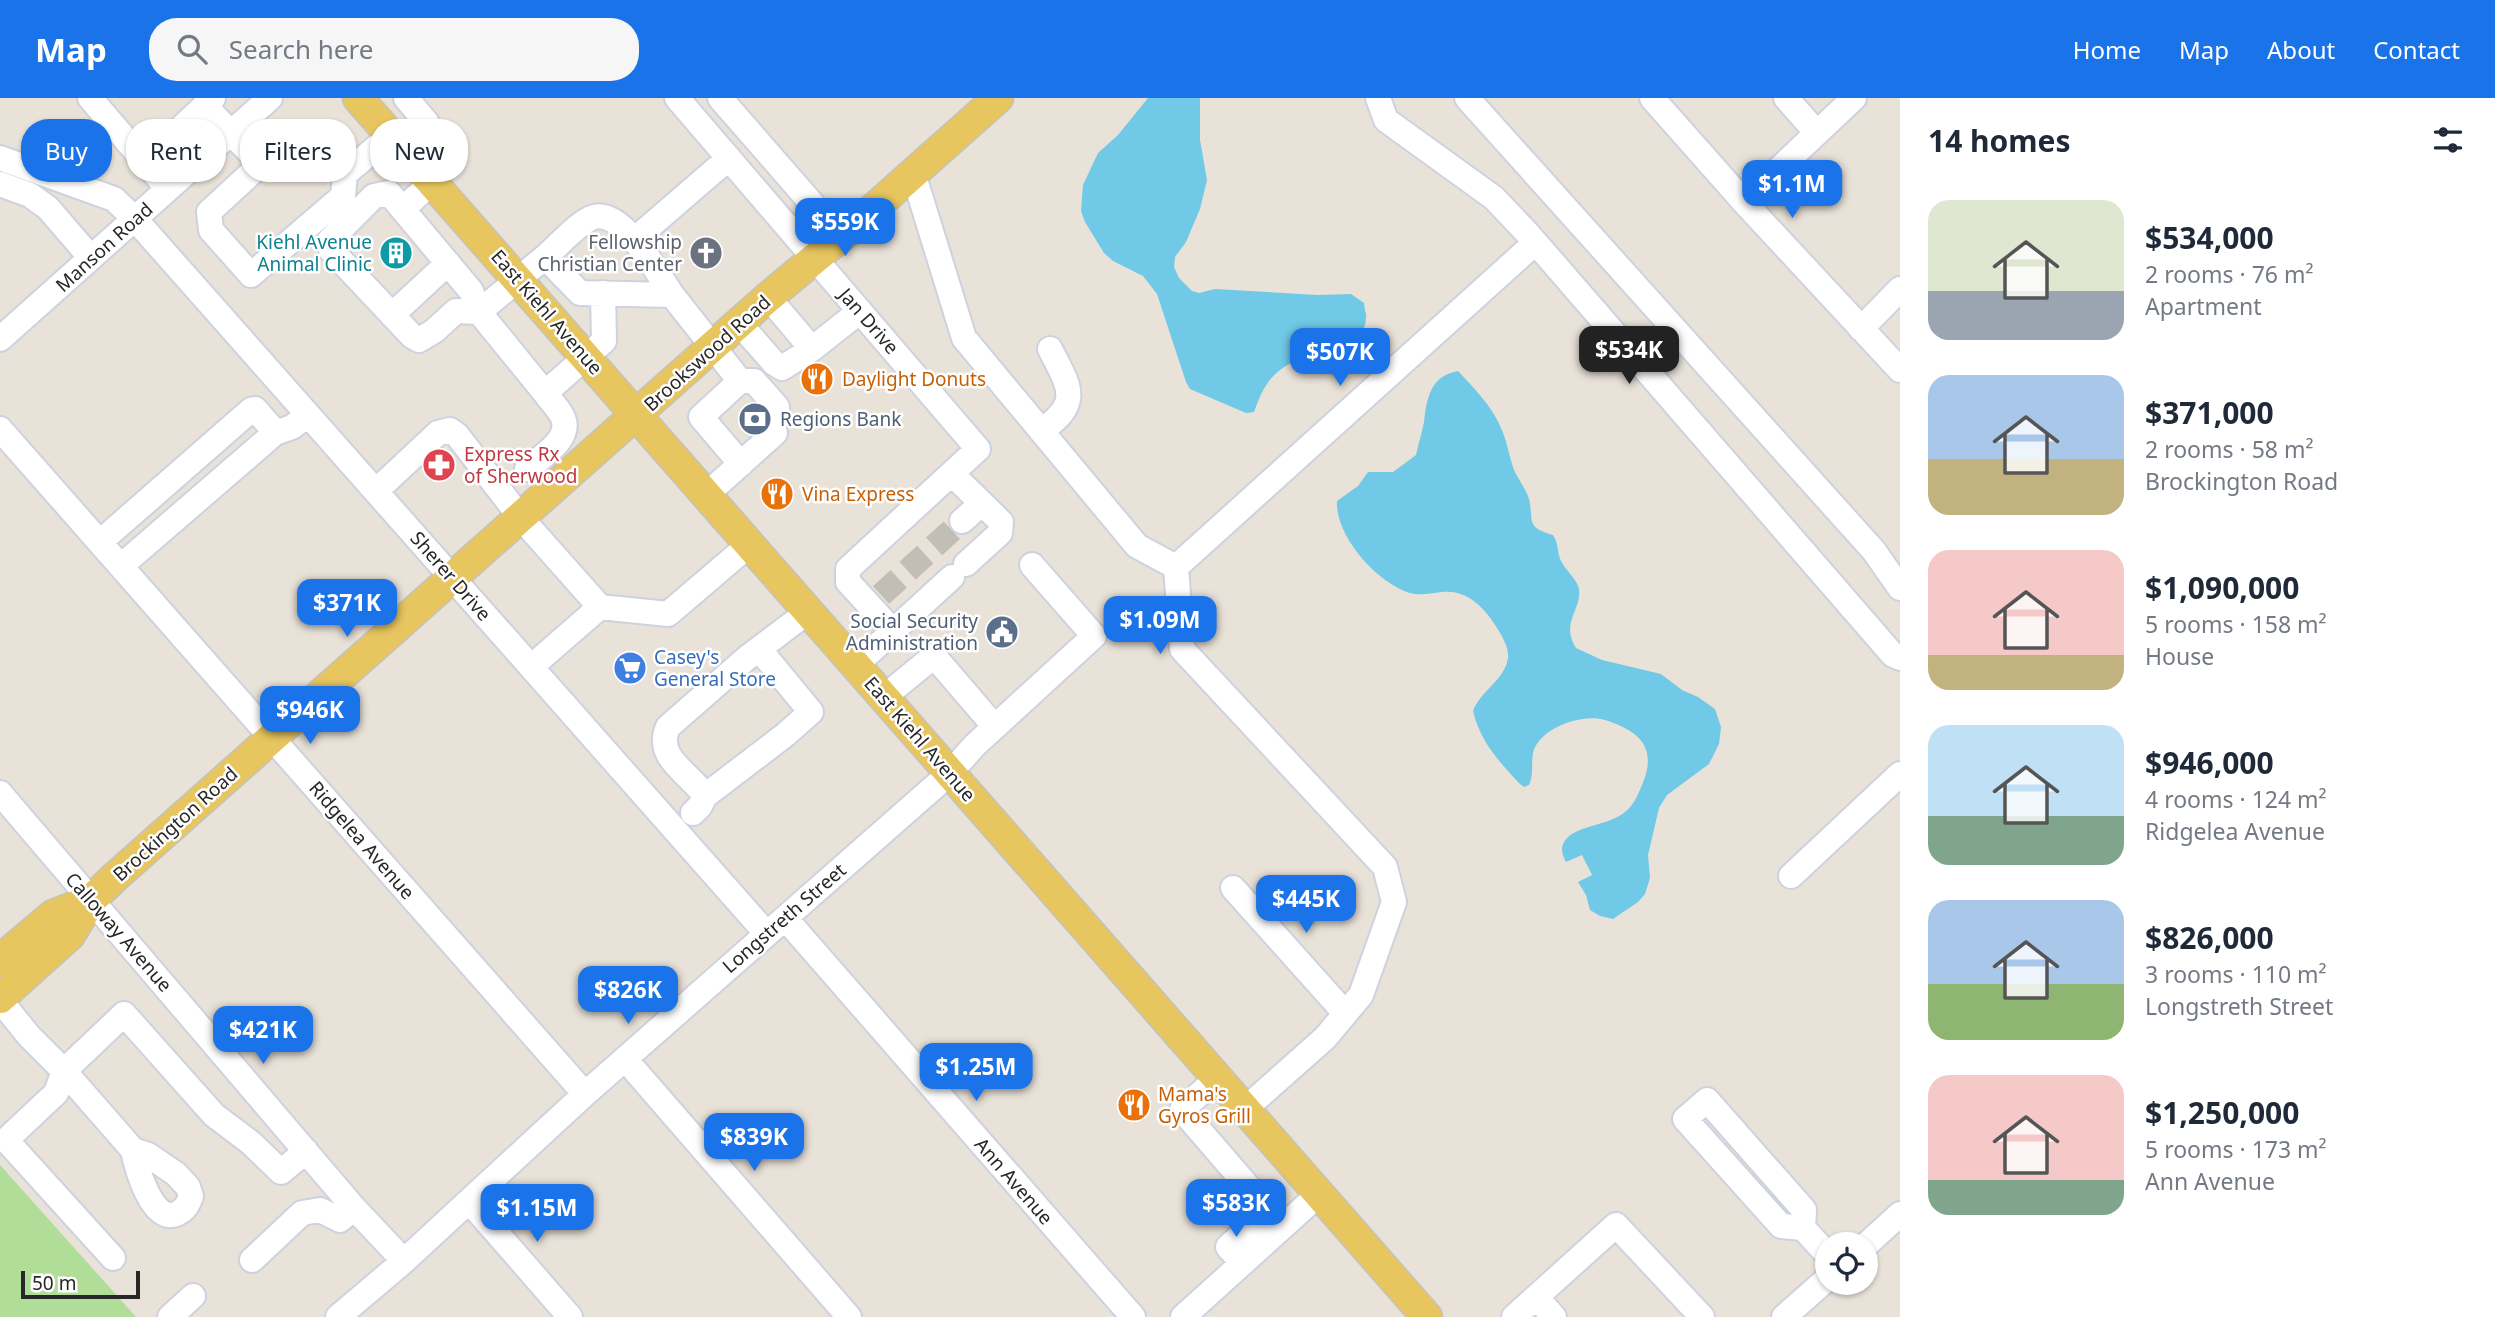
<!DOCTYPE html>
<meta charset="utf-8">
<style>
:root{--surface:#fff;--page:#f6f6f7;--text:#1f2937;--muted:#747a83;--accent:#1a73e8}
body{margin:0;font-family:"Noto Sans",sans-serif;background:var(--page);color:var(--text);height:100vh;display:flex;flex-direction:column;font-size:26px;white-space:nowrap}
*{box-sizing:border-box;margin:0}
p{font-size:23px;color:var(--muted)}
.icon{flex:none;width:38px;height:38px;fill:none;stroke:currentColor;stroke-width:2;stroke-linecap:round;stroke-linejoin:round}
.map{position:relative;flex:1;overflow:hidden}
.panel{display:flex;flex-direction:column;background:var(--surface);width:595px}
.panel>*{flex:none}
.banner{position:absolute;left:21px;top:21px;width:665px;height:63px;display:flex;gap:14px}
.tools{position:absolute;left:1815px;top:1134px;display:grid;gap:14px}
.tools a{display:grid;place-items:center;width:63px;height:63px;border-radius:50%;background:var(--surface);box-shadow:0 2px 5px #0004;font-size:35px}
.scale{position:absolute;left:21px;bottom:18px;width:119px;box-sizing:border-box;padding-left:7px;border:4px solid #272727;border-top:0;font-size:19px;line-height:24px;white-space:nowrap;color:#272727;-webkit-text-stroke:5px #fff;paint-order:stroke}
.price{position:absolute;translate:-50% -60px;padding:0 16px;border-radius:14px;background:var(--accent);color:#fff;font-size:23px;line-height:46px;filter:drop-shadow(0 2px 4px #0008)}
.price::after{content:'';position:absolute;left:50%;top:42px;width:21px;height:16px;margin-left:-10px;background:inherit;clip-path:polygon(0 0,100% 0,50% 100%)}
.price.on{background:#222;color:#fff}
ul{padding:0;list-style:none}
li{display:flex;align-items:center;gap:21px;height:175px;padding:0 28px}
li span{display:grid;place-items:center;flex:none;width:196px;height:140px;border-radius:21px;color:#555}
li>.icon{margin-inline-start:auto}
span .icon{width:84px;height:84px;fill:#fffc;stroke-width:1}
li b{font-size:30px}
h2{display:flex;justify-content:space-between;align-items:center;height:84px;padding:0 28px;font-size:30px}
.pill{padding:0 24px;border-radius:28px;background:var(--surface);box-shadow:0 2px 5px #0004;font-size:24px;line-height:63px}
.pill.on{background:var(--accent);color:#fff}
header{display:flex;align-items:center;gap:42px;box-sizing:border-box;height:98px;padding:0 35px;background:var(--accent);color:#fff}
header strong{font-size:33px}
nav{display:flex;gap:38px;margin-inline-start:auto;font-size:24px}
.search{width:490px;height:63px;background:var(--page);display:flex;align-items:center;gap:18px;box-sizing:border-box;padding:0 24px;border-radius:28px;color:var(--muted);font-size:26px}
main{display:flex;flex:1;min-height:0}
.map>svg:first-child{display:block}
</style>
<header>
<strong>Map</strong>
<div class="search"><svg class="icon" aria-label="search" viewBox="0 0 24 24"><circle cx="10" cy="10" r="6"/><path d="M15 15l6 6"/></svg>Search here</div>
<nav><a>Home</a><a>Map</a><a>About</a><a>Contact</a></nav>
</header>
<main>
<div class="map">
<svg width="1900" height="1219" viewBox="0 0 1900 1219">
<rect width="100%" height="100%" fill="#e9e2d9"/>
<path fill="#b0dd98" d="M0 1067 136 1219H0Z"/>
<path fill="#70c9e6" d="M1148 0H1200V42L1207 82 1200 111 1186 144 1175 159 1174 169 1179 180 1192 193 1199 195 1215 191 1318 197 1351 196 1364 205C1364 210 1367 216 1366 221 1363 252 1325 251 1304 259 1296 262 1286 267 1279 273 1265 284 1260 298 1254 314L1246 315 1190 291 1186 284 1157 196 1143 178 1113 163 1104 155 1085 124 1081 113 1083 87 1098 55 1118 37Z
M1458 273C1474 290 1492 308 1501 330 1507 343 1509 358 1514 372 1518 381 1526 391 1529 401 1534 423 1525 429 1553 437 1559 446 1557 455 1561 463 1566 473 1577 481 1579 491 1582 512 1560 524 1576 550L1602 562 1661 576 1682 592 1698 599 1715 611 1721 629 1719 646 1709 666 1667 697 1659 710 1648 757 1650 780 1645 796 1638 804 1613 821 1600 818 1590 812 1586 797 1578 784 1592 777 1582 757 1566 764C1561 755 1560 747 1567 740 1580 727 1610 727 1625 714 1633 708 1638 697 1642 687 1658 650 1640 633 1605 622 1582 615 1539 630 1533 655 1531 666 1534 676 1529 687L1524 689 1520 686C1499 664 1480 643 1473 613 1480 593 1505 582 1508 560 1509 549 1502 538 1497 530 1485 510 1467 491 1442 494 1430 495 1421 498 1410 495 1377 485 1335 438 1337 403L1358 388 1368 374H1393L1416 357C1418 347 1422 335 1424 324 1427 300 1430 278 1458 273Z"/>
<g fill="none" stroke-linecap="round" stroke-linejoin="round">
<path stroke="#c2bdb5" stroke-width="24" stroke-dasharray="24 12" stroke-linecap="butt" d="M881 497 962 423"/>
<defs>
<path id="minor" d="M90 0 168 91
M677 0 978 351 848 471V484L893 533
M720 0 841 139
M1378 0 1386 22 1494 100 1529 137 1893 557 1900 560
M1467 0 1874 453 1900 490
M1652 0 1744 104 1900 272
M1786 0 1816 34
M205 8 261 66 294 38 305 35 345 76 391 37
M402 50 427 25 406 0
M0 60 114 101 135 121 767 836
M145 64 213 0
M261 66 209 114 211 132 251 177 343 98 345 76
M913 75 964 240 1137 448 1176 469 1182 551 1385 769 1394 804 1361 897 1325 940 1245 1011
M0 86 30 97 48 110 91 160
M1744 104 1854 0
M403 111 432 84
M634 142 729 60
M545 159C559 147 575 128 591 120 621 107 658 176 672 197
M392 217 448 165
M739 225 774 265 782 270 812 251 768 199
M1861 231 1900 191
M0 241 270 0
M812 251 860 213
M545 295 479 214 471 193 389 95 374 98 330 142 331 152 412 238 419 242 434 233 456 213 479 214 545 159 580 195 672 197 740 283
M0 331 585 996
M1041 333C1083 304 1069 289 1050 251
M741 366 701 319 740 283H754L777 309V315
M527 371C541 359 574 340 562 318 558 310 550 302 545 295L604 243 603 195
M952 376 1001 424 1000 435 966 466
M376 393 438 335 450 332 457 337 521 420 600 509
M707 396 775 335
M962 423 981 406
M100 444 251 312 255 311 276 335
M121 468 275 335 292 329 308 317
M1176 469 1535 145
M856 567 952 479
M531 569 600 509 668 516 750 446
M884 599 934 558 995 629
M0 695 354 1110 404 1163
M705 698 785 637 811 614 759 551
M693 715 700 708 705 698C690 675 654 660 668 629L748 559 809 513
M1791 778 1900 676
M1233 790 1345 915
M785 820 1133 1219
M0 902 29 938 64 973 56 995 6 1042 113 1160
M625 961 849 1219
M1217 980 1182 1012 1263 1106 1259 1121
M133 1052C136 1069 153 1129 178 1115 186 1111 188 1106 191 1098L188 1089 176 1076 148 1057 133 1052 64 973 124 916 214 1017 251 1045 281 1074 306 1053
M469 1103 570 1219
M1803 1130 1804 1112 1707 1002 1685 1021 1781 1128 1803 1130 1827 1156
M1866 1147 1900 1116
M252 1162 302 1115 320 1112 340 1122 354 1110
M1243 1165 1228 1149 1259 1121 1270 1134
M1536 1199 1554 1219
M170 1219 193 1198
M338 1219 404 1163 585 996 950 675 975 647 1094 538 1032 467
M1183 1219 1319 1096
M1514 1219 1616 1127 1702 1219
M1784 1219 1827 1181"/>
<path id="major" d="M358 0 1427 1219
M0 862 53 817 91 802
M0 900 70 837 91 802 115 779 766 201 855 127 998 0"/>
</defs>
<use href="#minor" stroke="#ced2df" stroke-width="28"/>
<use href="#major" stroke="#c3c3c3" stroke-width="33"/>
<use href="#minor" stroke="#fff" stroke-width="24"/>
<use href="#major" stroke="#e7c55f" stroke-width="30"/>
</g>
<defs>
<symbol id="building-disc" viewBox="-11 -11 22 22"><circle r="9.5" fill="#0f9aa8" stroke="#fff"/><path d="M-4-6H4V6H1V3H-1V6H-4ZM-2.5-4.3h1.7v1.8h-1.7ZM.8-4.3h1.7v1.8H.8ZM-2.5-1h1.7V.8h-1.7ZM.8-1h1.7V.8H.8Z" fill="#fff"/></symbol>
<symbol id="church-disc" viewBox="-11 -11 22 22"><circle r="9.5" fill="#6b7280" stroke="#fff"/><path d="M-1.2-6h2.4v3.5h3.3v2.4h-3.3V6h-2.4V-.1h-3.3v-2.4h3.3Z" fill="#fff"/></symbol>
<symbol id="restaurant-disc" viewBox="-11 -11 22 22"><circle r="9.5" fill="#e8710a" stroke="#fff"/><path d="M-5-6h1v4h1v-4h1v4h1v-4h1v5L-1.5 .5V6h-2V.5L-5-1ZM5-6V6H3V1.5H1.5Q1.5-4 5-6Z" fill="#fff"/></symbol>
<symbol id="bank-disc" viewBox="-11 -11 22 22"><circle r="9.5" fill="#5c6f8a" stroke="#fff"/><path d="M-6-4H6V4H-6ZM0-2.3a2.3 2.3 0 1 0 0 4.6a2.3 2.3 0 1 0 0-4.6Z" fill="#fff"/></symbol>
<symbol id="pharmacy-disc" viewBox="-11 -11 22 22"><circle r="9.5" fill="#e0444e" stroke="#fff"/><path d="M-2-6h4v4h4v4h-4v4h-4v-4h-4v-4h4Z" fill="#fff"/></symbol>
<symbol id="civic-disc" viewBox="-11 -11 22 22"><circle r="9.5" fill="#5c6f8a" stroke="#fff"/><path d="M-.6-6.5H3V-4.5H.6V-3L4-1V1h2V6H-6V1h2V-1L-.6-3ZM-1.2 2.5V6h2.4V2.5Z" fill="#fff"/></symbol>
<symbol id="supermarket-disc" viewBox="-11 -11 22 22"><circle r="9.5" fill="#3f7fe0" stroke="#fff"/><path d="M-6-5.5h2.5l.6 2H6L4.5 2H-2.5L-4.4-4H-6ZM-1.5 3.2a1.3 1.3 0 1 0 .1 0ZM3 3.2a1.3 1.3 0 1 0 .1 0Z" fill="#fff"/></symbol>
</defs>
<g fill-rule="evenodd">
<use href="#building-disc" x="377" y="136" width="38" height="38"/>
<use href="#church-disc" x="687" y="136" width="38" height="38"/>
<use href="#restaurant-disc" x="798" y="262" width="38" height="38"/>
<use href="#bank-disc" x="736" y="302" width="38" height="38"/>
<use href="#pharmacy-disc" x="420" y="348" width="38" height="38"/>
<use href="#restaurant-disc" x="758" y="377" width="38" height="38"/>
<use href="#civic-disc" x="983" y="515" width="38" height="38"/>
<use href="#supermarket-disc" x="611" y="551" width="38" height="38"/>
<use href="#restaurant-disc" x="1115" y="988" width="38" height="38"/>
</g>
<g text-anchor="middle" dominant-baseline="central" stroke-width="5" stroke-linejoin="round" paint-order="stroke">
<g font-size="19" fill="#0d838f" stroke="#fff" text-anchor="end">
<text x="372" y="144">Kiehl Avenue<tspan x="372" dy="22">Animal Clinic</tspan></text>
</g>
<g font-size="19" fill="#5b616d" stroke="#fff" text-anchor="end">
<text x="682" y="144">Fellowship<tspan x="682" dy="22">Christian Center</tspan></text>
</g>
<g font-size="19" fill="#272727" stroke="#fff">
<text transform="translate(104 149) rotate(-42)">Manson Road</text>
<text transform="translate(547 214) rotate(49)">East Kiehl Avenue</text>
<text transform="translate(869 223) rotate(49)">Jan Drive</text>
<text transform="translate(707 255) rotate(-42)">Brookswood Road</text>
<text transform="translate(451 478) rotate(49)">Sherer Drive</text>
<text transform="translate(920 641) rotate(49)">East Kiehl Avenue</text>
<text transform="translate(175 726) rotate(-42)">Brockington Road</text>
<text transform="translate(362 742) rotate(49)">Ridgelea Avenue</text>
<text transform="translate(784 820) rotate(-41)">Longstreth Street</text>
<text transform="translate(119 834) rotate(49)">Calloway Avenue</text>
<text transform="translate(1014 1083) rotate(49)">Ann Avenue</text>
</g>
<g font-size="19" fill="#c56008" stroke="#fff" text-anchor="start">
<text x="842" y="281">Daylight Donuts</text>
<text x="802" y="396">Vina Express</text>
<text x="1158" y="996">Mama's<tspan x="1158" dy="22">Gyros Grill</tspan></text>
</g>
<g font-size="19" fill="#4e5e75" stroke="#fff" text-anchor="start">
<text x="780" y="321">Regions Bank</text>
<text x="978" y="523" text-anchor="end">Social Security<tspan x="978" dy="22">Administration</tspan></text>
</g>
<g font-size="19" fill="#be3a42" stroke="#fff" text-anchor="start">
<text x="464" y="356">Express Rx<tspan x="464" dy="22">of Sherwood</tspan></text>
</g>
<g font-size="19" fill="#366cbe" stroke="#fff" text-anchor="start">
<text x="654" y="559">Casey's<tspan x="654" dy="22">General Store</tspan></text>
</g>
</g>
</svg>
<div class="tools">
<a><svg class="icon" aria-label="locate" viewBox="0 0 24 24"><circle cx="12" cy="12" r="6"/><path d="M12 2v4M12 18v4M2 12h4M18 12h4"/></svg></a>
</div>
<div class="scale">50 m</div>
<b class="price" style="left:1792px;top:122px">$1.1M</b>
<b class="price" style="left:845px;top:160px">$559K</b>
<b class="price on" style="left:1629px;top:288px">$534K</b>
<b class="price" style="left:1340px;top:290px">$507K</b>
<b class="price" style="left:347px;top:541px">$371K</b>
<b class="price" style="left:1160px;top:558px">$1.09M</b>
<b class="price" style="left:310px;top:648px">$946K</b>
<b class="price" style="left:1306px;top:837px">$445K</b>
<b class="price" style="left:628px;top:928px">$826K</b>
<b class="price" style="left:263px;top:968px">$421K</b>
<b class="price" style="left:976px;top:1005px">$1.25M</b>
<b class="price" style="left:754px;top:1075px">$839K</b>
<b class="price" style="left:1236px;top:1141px">$583K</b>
<b class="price" style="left:537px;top:1146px">$1.15M</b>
<div class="banner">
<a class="pill on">Buy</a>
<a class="pill">Rent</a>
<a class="pill">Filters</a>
<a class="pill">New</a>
</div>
</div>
<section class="panel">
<h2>14 homes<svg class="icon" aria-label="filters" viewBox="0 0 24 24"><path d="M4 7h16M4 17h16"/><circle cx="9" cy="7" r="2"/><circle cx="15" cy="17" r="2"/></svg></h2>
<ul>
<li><span style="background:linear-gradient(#dfe7d0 65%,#9aa5b1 0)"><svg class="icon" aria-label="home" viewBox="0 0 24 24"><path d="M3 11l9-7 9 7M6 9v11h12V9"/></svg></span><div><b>$534,000</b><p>2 rooms · 76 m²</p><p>Apartment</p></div></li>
<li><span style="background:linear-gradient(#a9c7e8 60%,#c2b280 0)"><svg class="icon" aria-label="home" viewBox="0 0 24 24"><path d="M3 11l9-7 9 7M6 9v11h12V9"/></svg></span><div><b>$371,000</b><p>2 rooms · 58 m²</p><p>Brockington Road</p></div></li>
<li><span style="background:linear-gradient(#f6c9c9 75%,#c2b280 0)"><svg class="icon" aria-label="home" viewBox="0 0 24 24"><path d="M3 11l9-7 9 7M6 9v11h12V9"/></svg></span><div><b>$1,090,000</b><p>5 rooms · 158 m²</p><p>House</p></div></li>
<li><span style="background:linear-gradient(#bfe0f5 65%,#7fa58c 0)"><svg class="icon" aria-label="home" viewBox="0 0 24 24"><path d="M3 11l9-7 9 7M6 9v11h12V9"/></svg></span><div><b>$946,000</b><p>4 rooms · 124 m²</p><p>Ridgelea Avenue</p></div></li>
<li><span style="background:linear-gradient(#a9c7e8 60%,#8fb573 0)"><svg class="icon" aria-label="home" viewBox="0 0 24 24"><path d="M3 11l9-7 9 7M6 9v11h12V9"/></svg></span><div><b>$826,000</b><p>3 rooms · 110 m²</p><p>Longstreth Street</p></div></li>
<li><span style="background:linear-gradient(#f6c9c9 75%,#7fa58c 0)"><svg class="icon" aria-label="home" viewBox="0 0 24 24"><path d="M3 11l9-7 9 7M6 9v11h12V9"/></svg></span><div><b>$1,250,000</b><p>5 rooms · 173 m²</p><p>Ann Avenue</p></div></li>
</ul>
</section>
</main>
